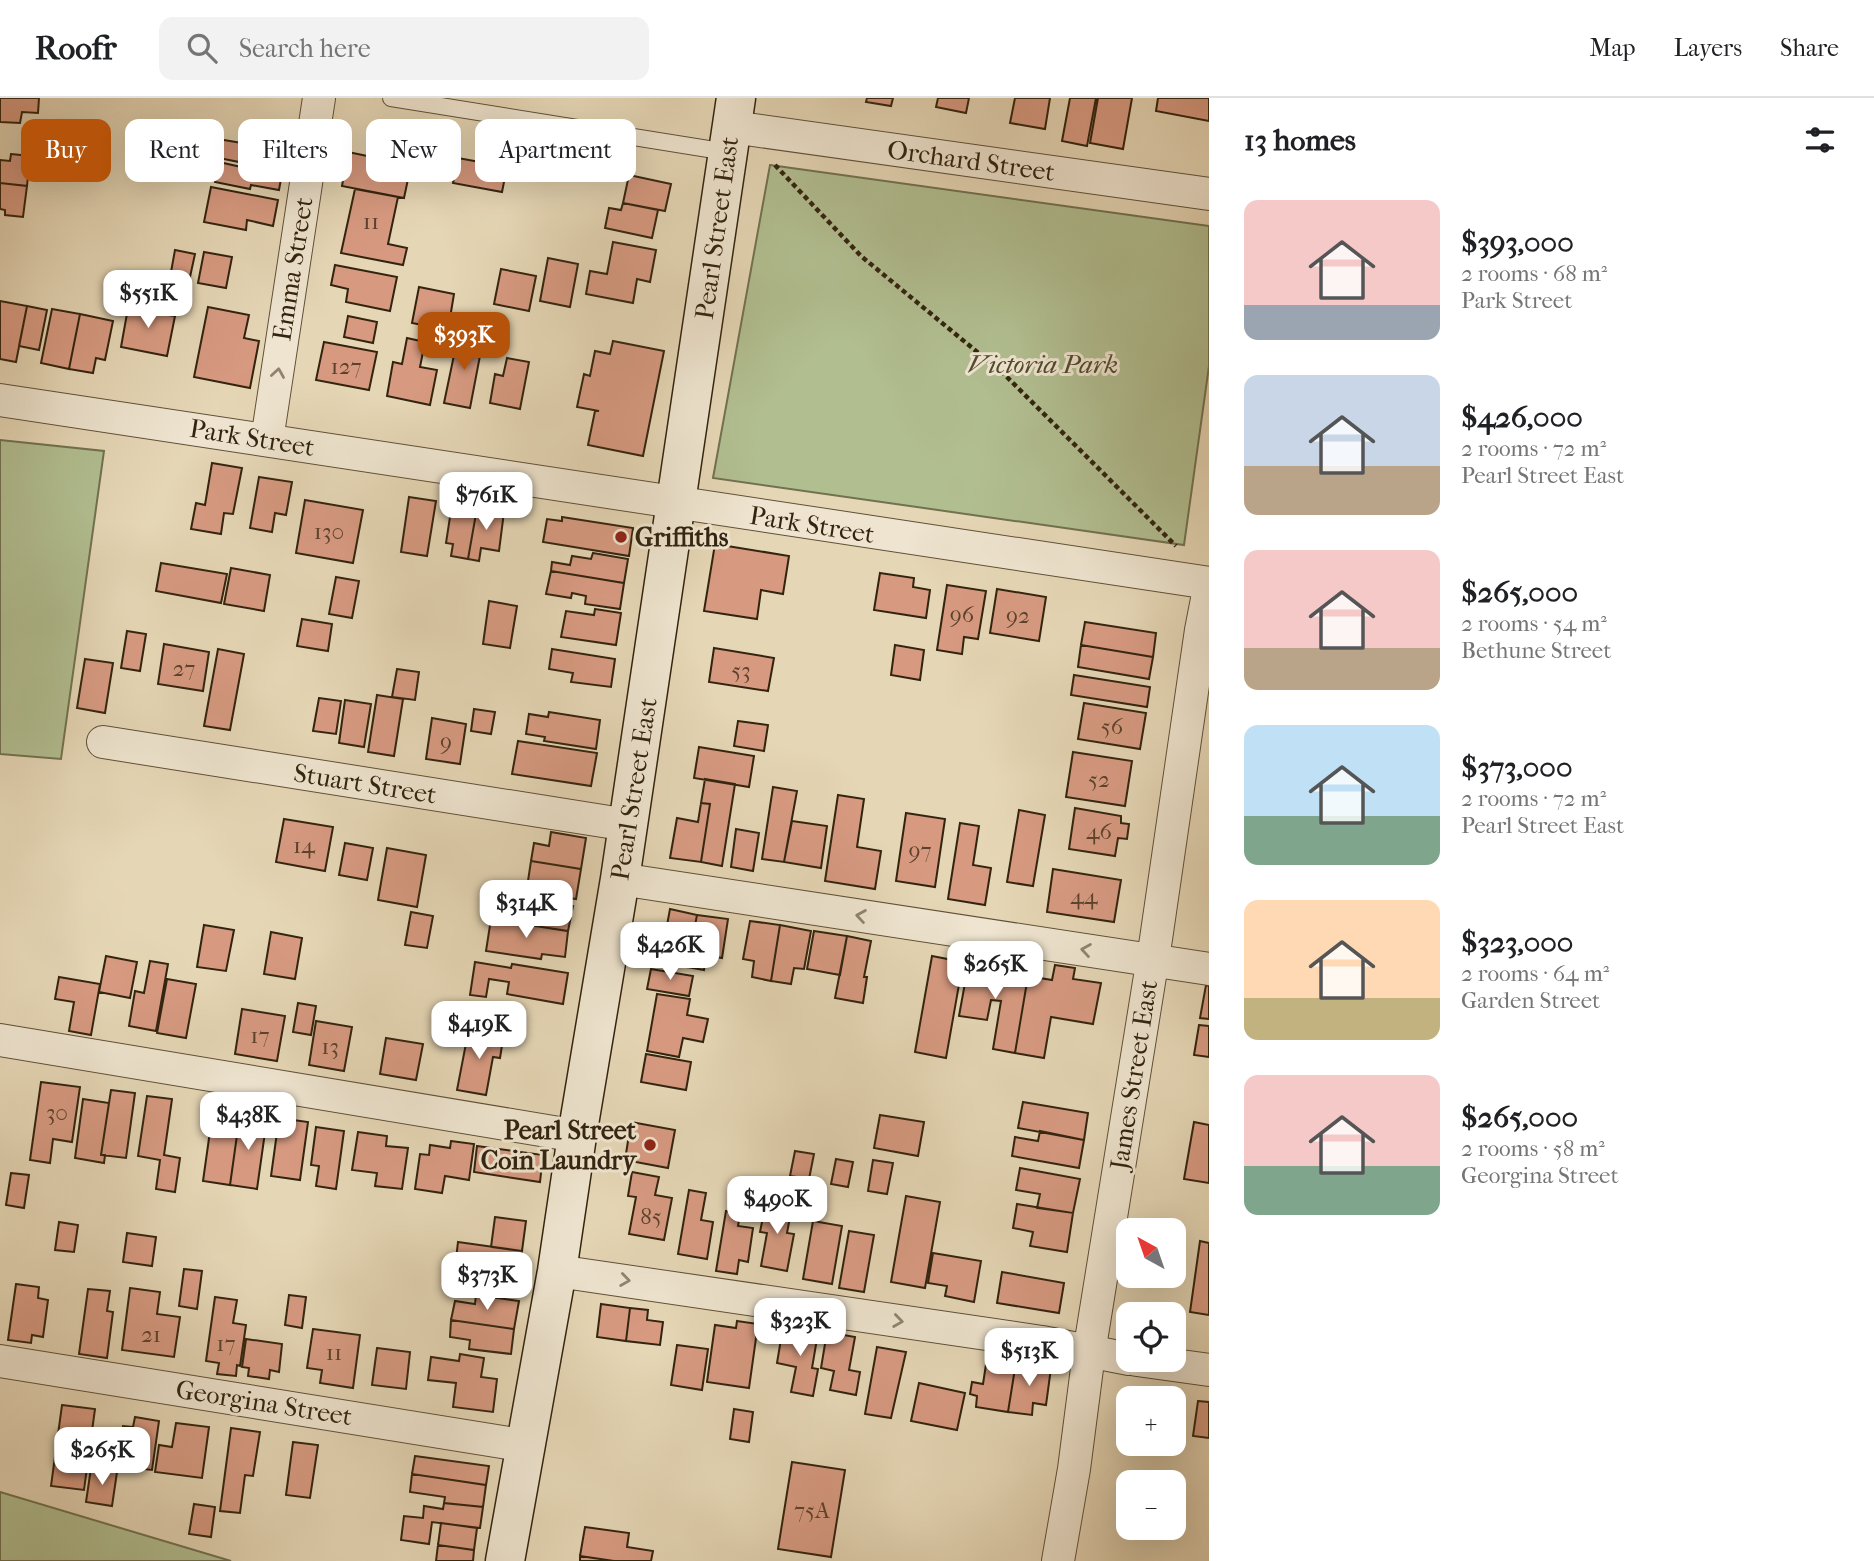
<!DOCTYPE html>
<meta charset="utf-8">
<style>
:root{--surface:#fff;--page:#f2f2f2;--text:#202124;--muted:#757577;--line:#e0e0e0;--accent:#b45309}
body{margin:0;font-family:"IM FELL French Canon",serif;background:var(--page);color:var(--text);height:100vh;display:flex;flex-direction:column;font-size:26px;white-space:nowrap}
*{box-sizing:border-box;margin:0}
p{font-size:23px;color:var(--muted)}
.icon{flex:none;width:38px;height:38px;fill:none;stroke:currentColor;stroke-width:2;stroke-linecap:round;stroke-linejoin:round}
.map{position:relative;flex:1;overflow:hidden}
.panel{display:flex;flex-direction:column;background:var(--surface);width:665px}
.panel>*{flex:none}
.guide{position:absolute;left:21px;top:21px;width:665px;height:63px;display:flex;gap:14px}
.needle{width:46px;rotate:320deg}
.fabs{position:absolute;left:1116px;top:1120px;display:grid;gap:14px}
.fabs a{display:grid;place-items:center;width:70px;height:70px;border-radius:14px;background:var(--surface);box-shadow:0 7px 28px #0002;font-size:35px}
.price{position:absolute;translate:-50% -60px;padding:0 16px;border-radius:14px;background:#fff;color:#222;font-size:23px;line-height:46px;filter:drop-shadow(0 2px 4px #0008)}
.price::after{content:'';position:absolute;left:50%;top:42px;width:21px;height:16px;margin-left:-10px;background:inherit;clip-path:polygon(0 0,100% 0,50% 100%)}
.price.current{background:var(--accent);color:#fff}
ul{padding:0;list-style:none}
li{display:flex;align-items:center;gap:21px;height:175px;padding:0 35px}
li span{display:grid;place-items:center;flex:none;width:196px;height:140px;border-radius:14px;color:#555}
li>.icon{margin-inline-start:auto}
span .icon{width:84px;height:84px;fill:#fffc;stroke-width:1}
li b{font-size:30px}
h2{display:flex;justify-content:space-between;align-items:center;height:84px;padding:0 35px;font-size:30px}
.chip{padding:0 24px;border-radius:14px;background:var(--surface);box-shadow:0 7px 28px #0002;font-size:24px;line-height:63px}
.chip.current{background:var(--accent);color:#fff}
header{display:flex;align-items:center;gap:42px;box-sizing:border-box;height:98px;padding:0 35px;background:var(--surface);border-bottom:2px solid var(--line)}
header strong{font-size:33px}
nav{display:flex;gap:38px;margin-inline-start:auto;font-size:24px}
.search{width:490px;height:63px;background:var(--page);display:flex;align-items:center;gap:18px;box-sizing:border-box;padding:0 24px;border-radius:14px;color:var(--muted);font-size:26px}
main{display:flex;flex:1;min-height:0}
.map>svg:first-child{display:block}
</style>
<header>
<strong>Roofr</strong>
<div class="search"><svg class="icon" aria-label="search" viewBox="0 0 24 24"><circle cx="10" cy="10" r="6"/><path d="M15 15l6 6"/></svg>Search here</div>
<nav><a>Map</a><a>Layers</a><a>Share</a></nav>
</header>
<main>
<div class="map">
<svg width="1209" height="1463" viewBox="0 0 1209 1463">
<rect width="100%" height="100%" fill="#e5d6b5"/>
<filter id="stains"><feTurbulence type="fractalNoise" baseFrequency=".00286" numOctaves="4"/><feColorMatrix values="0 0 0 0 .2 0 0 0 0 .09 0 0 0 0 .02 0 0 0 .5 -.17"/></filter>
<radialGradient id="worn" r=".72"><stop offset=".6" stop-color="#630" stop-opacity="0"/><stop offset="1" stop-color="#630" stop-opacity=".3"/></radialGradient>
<path fill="#b1be90" stroke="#727150" stroke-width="2" d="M770 67 1209 128V268L1184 447 713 380Z
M0 342 104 353 61 661 0 656Z
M0 1394 231 1463H0Z"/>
<path fill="#d79a81" stroke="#33240f" stroke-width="2" d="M0 0H39L38 15 22 14 20 25 0 24Z
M867 0H893L891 8 866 4Z
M938 0H969L966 15 936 9Z
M1015 0H1050L1045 31 1010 25Z
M1070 0H1096L1087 48 1062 43Z
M1098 0H1132L1123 51 1090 45Z
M1158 0H1209V23L1156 13Z
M218 41 248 46 244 65 214 59Z
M348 54 411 67 404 100 342 88Z
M11 56 30 58 27 88 0 85V62L10 63Z
M253 58 284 64 279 92 251 87 250 91 215 84 219 64 250 71Z
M458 60 507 69 502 94 453 85Z
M629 77 671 86 665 113 623 105Z
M0 85 27 88 23 119 5 117V112L0 111Z
M211 89 278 102 273 128 247 122 246 132 204 124Z
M355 91 398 99 388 146 407 150 403 167 341 155Z
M623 105 658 112 652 140 605 130 609 110 621 112Z
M613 144 656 152 650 184 637 181 633 205 586 196 590 173 607 176Z
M175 152 195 156 188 188 169 185Z
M204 154 232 159 226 190 198 185Z
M548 160 578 166 570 209 540 203Z
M335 167 397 179 390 213 346 204 348 191 331 187Z
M501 171 536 178 529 213 494 206Z
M419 189 454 196 448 232 412 225Z
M0 203 27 208 16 264 0 261Z
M149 203 163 205 161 216 175 218 167 258 121 249 128 210 147 213Z
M27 208 47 212 39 252 19 248Z
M208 209 249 217 244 240 259 243 250 290 194 279Z
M52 211 80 216 69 271 41 265Z
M80 216 113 223 105 262 96 260 93 275 69 271Z
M348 218 377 224 373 245 344 239Z
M458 238 483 242 470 310 444 305Z
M407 240 425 244 420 269 437 272 430 307 387 298 393 264 402 266Z
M613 243 664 253 643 358 588 347 595 313H599L577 309 584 276 590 278 595 253 610 256Z
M324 244 377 254 369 292 316 282Z
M507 260 529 264 520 311 490 305 495 276 503 278Z
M212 365 242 370 233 416 224 415 221 436 191 431 196 405 205 407Z
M259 379 292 384 286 417 275 415 272 434 250 430Z
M409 399 436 403 427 458 401 454Z
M305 402 363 412 353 465 296 455Z
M452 406 477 410 468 461 451 458 453 446 446 445Z
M477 410 504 414 499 453 481 450 479 463 468 461Z
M562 419 633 430 629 458 543 444 547 421 562 423Z
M715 446 789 458 783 496 761 492 757 521 704 513Z
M593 455 628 461 624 485 551 473 552 464 570 467 572 458 591 461Z
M161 465 227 476 221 505 156 493Z
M231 470 270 477 264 513 224 506Z
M551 473 624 485 620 511 585 506 586 498 572 495 571 500 546 496Z
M880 475 914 480 913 489 930 492 926 520 874 512Z
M336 479 359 483 352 520 329 516Z
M947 487 986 493 978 541 964 539 962 556 937 552Z
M997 491 1046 499 1039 543 990 535Z
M489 503 517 508 510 550 483 546Z
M595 511 621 515 616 547 561 539 566 513 594 517Z
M302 521 332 526 328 553 297 548Z
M1085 524 1156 535 1153 559 1081 547Z
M127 533 146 536 140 573 121 570Z
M164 546 209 554 203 593 158 586Z
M895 547 924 552 920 582 891 577Z
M1081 547 1153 559 1149 581 1078 569Z
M714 550 774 560 768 593 709 584Z
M218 551 244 556 230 632 204 628Z
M552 551 615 561 611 589 571 584 573 575 549 571Z
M85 561 113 565 105 615 77 610Z
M397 571 419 574 415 602 392 599Z
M1074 577 1150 589 1147 609 1071 597Z
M377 597 403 601 394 658 368 654Z
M319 600 341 603 336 636 313 633Z
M345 602 371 606 364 649 339 645Z
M1084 605 1146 615 1140 651 1078 641Z
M474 611 495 614 491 636 471 633Z
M549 614 600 622 596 651 544 643 545 639 526 636 529 616 548 619Z
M432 620 466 626 460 666 426 661Z
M738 623 768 627 764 653 734 648Z
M518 643 597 655 591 688 512 676Z
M699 649 754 658 749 689 694 680Z
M1073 654 1132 663 1125 708 1066 699Z
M705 681 735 686 722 768 701 764 710 706 701 705Z
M773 689 797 693 784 764 762 761Z
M838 697 864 701 857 749 881 753 875 791 825 783Z
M701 705 710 706 701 764 670 760 677 720 698 724Z
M1075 710 1121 718V725L1129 726 1127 741 1118 740 1115 758 1069 751Z
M1019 712 1045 717 1033 788 1007 784Z
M906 715 945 721 935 789 896 783Z
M284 721 333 729 325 773 276 764Z
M792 723 827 728 821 770 784 764Z
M960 725 979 728 973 767 991 770 985 807 948 801Z
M736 731 759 735 753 773 731 769Z
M551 734 586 740 581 771 531 763 534 745 549 748Z
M345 745 373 750 367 782 339 777Z
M387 750 426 757 417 809 378 802Z
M531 763 581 771 576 801 543 796 544 786 528 783Z
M1053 771 1121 782 1114 824 1047 814Z
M527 795 548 798 547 804 573 808 568 833 522 826Z
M670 811 697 817 687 869 668 866 670 850 663 849Z
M411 814 433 818 427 850 405 847Z
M697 817 728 821 722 860 706 857 704 872 687 869Z
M491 821 568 833 565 859 542 856 541 861 486 853Z
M750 823 780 827 771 883 752 879 754 863 743 861Z
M204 827 234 832 226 873 197 869Z
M780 827 811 833 804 871 794 870 791 886 771 883Z
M814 833 847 838 840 877 807 871Z
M271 834 302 840 295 881 264 876Z
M847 838 871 843 864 879H867L863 905 835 900Z
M106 858 137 864 130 900 99 894Z
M932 858 963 864 946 960 915 954Z
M150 863 168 866 156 933 129 928 135 893 144 895Z
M969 863 997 868 996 872 1028 878 1015 955 993 951 1001 903 991 902 987 922 959 918Z
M475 864 511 870 512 866 568 875 563 906 507 896 509 884 489 881 486 899 470 897Z
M1055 867 1075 870 1073 881 1101 885 1093 926 1051 919 1044 960 1015 955 1028 878 1052 882Z
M651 871 693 878 689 898 647 891Z
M59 879 100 886 91 937 69 933 74 904 55 901Z
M167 881 196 886 186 940 157 935Z
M1206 887 1209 888V921L1200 920Z
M657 896 690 901 687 917 708 921 703 944 683 940 679 959 647 953Z
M298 905 316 908 311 937 293 934Z
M242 911 285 918 277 963 235 956Z
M316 923 352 929 344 973 309 967Z
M1199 927 1209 928V959L1194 957Z
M483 931 504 935 500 960 493 959 486 997 457 992 468 935 482 937Z
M386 940 423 946 416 982 380 976Z
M646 956 691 964 686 992 641 984Z
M41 984 80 989 72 1044 53 1041 50 1065 30 1062Z
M111 992 135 995 126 1060 101 1057Z
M147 998 172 1001 164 1057 180 1060 175 1094 156 1091 160 1062 138 1058Z
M83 1001 109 1005 101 1057H105L104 1065 75 1060Z
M1023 1004 1088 1015 1084 1042 1018 1030Z
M213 1012 240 1016 230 1087 203 1083Z
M240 1016 267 1020 257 1091 230 1087Z
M880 1017 924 1024 918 1058 874 1050Z
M279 1020 308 1024 300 1082 271 1078Z
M631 1024 675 1032 668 1070 625 1062Z
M1194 1024 1209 1027V1085L1184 1081Z
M316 1029 344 1033 336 1091 316 1088 319 1068 311 1067Z
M1040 1033 1084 1042 1079 1070 1012 1058 1015 1039 1038 1043Z
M358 1034 387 1038 386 1048 408 1050 402 1091 375 1088 377 1075 352 1072Z
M451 1043 474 1046 469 1082 445 1078 442 1095 415 1091 420 1056 429 1057 430 1047 450 1050Z
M477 1048 543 1057 540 1084 474 1074Z
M795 1053 814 1056 809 1081 790 1078Z
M836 1061 853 1064 848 1089 831 1086Z
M873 1062 893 1065 887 1096 868 1093Z
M1020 1070 1080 1081 1073 1115 1037 1110 1040 1096 1016 1092Z
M632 1074 659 1079 655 1097 672 1100 664 1142 629 1136 636 1099 628 1098Z
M11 1075 29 1077 24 1110 6 1107Z
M689 1092 706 1095 701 1122 713 1124 707 1161 678 1156Z
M906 1098 940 1104 925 1190 891 1184Z
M766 1104 792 1108 787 1135 794 1136 787 1173 761 1168 767 1135 760 1134Z
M1017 1106 1073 1115 1067 1154 1030 1148 1033 1134 1013 1130Z
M726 1113 740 1116 738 1128 753 1130 748 1164 739 1162 737 1176 716 1173Z
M495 1119 526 1123 522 1153 491 1149Z
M813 1123 842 1128 832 1186 803 1181Z
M59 1124 78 1127 74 1154 55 1152Z
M849 1133 874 1137 864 1194 839 1190Z
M127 1135 156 1139 152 1168 123 1164Z
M1200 1143 1209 1145V1217L1190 1214Z
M458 1144 522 1153 519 1170 456 1161Z
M933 1155 981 1163 974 1204 945 1198 947 1188 928 1185Z
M456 1161 519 1170 517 1187 453 1179Z
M184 1171 202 1173 197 1211 179 1208Z
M1002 1174 1064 1185 1059 1215 997 1205Z
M16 1186 39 1189 38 1200 48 1202 43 1239 32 1237 31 1245 8 1242Z
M130 1190 160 1194 157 1216 180 1219 174 1259 122 1252Z
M88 1191 110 1193 107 1213 113 1214 107 1260 79 1256Z
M289 1197 306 1199 302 1230 285 1227Z
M476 1197 519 1203 514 1231 451 1222 455 1203 475 1206Z
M215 1199 237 1202 233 1225 246 1227 240 1268 237 1267 236 1278 217 1276 219 1265 206 1263Z
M601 1206 630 1210 626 1243 597 1239Z
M630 1210 648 1212 647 1222 663 1224 660 1247 626 1243Z
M451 1222 514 1231 511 1256 469 1251 470 1242 450 1239Z
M737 1223 758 1226 749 1290 707 1284 715 1227 736 1230Z
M783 1229 818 1235 812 1270 818 1271 813 1298 791 1294 796 1269 777 1265Z
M313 1231 360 1237 353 1290 320 1285 322 1272 307 1270Z
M827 1234 855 1239 849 1272 860 1274 856 1297 830 1292 834 1273 821 1270Z
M246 1241 282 1246 279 1274 270 1272 269 1281 248 1278 249 1270 242 1269Z
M677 1247 708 1251 702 1292 671 1287Z
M877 1249 906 1254 891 1320 865 1316Z
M377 1250 410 1254 406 1291 372 1287Z
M460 1256 484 1260 481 1279 497 1281 493 1314 453 1309 456 1285 428 1282 431 1259 459 1263Z
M987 1260 1016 1264 1008 1314 976 1309 977 1298 970 1296 972 1284 983 1286Z
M1016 1264 1051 1270 1046 1307 1033 1305 1032 1317 1008 1314Z
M919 1285 965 1295 957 1332 911 1323Z
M1198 1303 1209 1304V1340L1193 1338Z
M62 1307 95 1311 84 1392 51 1388Z
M734 1311 753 1314 749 1344 730 1341Z
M135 1319 159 1323 152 1372 117 1368 123 1328 133 1329Z
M176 1325 209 1329 202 1380 155 1374 159 1347 172 1349Z
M231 1330 260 1334 253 1378 245 1377 240 1415 220 1413Z
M293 1344 318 1347 310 1400 286 1397Z
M415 1358 489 1368 486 1387 412 1376Z
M792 1364 845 1372 831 1459 778 1451Z
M91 1370 117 1374 112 1408 86 1404Z
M412 1376 486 1387 483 1409 444 1405 445 1399 410 1394Z
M444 1405 483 1409 480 1430 432 1424 429 1446 401 1442 404 1418 423 1420 424 1408 443 1411Z
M194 1406 215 1409 211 1439 189 1436Z
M441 1425 477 1430 474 1452 438 1447Z
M585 1429 629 1435 627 1449 653 1453 651 1463H614L580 1458Z
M438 1447 474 1452 473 1463H436Z
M580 1458 614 1463H580Z"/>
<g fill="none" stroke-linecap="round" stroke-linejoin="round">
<defs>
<path id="lane" d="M391 0 727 54"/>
<path id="street" d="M732 29 1209 96
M0 302 1209 485
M267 342 319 0
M103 644 628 727
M620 781 1209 871
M0 942 577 1038
M557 1173 1042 1244 1129 1261
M1137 1262 1209 1272
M0 1263 527 1348
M1058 1463 1074 1371 1089 1255 1156 841 1201 532 1209 491"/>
<path id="secondary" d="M505 1463 557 1173 577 1038 620 781 736 0"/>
</defs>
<use href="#lane" stroke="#605038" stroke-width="18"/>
<use href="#street" stroke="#605038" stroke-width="34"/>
<use href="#secondary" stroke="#33240f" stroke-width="41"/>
<path stroke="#33240f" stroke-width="4.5" stroke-dasharray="5 3.5" stroke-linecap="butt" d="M775 67 861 158 1005 277 1176 448"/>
<use href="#lane" stroke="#eee4cf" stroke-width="16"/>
<use href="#street" stroke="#eee4cf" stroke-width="32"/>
<use href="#secondary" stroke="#eee4cf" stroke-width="38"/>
</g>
<defs><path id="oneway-chevron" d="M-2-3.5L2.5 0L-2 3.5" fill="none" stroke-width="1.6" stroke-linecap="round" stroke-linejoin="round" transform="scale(1.75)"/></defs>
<g stroke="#90846f">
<use href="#oneway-chevron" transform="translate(278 275) rotate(-81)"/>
<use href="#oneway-chevron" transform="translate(861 818) rotate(-171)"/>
<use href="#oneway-chevron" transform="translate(1086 852) rotate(-171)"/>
<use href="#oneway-chevron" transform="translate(625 1182) rotate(8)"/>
<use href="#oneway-chevron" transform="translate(898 1223) rotate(8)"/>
</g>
<g fill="#8f2418" stroke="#eee4cf" stroke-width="2.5">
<circle cx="621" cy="439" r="7"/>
<circle cx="650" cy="1047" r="7"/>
</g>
<g text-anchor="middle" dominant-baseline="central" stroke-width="6" stroke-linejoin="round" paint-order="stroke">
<g font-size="23" fill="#5c422c">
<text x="371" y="123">11</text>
<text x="346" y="268">127</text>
<text x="329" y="433">130</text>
<text x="962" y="516">96</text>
<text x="1018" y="517">92</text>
<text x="184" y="570">27</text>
<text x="741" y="572">53</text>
<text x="1112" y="628">56</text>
<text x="446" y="643">9</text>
<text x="1099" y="681">52</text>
<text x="1099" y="733">46</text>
<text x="304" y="747">14</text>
<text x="920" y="752">97</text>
<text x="1084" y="798">44</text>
<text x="260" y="937">17</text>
<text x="330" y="948">13</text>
<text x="57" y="1014">30</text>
<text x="651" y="1118">85</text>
<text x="151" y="1236">21</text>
<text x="226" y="1245">17</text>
<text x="334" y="1254">11</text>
<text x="812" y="1412">75A</text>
</g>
<g font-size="26" fill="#33240f" stroke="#eee4cf">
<text transform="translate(971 63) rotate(8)">Orchard Street</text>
<text transform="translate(717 130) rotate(-82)">Pearl Street East</text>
<text transform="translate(293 171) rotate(-81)">Emma Street</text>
<text transform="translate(252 340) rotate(9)">Park Street</text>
<text transform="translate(812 427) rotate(9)">Park Street</text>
<text transform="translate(365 686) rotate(9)">Stuart Street</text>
<text transform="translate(634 691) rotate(-81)">Pearl Street East</text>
<text transform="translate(1134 977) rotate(-81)">James Street East</text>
<text transform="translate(264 1305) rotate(9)">Georgina Street</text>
</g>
<g font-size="26" font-style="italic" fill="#524a2f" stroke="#eee4cf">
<text x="1043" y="266">Victoria Park</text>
</g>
<g font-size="26" font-weight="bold" fill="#33240f" stroke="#eee4cf" text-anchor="start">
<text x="635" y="439">Griffiths</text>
<text x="636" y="1032" text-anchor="end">Pearl Street<tspan x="636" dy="30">Coin Laundry</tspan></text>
</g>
</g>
<rect width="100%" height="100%" filter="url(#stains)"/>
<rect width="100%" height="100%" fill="url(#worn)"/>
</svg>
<div class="fabs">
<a><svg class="needle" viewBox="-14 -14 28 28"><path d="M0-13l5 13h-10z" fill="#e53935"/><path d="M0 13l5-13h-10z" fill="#757577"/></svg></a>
<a><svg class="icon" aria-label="locate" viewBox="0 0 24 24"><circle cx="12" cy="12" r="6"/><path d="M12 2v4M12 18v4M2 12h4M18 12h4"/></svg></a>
<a>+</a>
<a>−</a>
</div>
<b class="price" style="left:148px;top:232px">$551K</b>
<b class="price current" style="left:464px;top:274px">$393K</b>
<b class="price" style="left:486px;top:434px">$761K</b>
<b class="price" style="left:526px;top:842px">$314K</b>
<b class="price" style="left:670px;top:884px">$426K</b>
<b class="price" style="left:995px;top:903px">$265K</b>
<b class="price" style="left:479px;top:963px">$419K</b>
<b class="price" style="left:248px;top:1054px">$438K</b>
<b class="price" style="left:777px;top:1138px">$490K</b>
<b class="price" style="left:487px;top:1214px">$373K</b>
<b class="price" style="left:800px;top:1260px">$323K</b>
<b class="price" style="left:1029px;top:1290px">$513K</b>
<b class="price" style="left:102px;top:1389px">$265K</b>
<div class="guide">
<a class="chip current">Buy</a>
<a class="chip">Rent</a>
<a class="chip">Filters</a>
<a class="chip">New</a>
<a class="chip">Apartment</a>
</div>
</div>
<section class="panel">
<h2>13 homes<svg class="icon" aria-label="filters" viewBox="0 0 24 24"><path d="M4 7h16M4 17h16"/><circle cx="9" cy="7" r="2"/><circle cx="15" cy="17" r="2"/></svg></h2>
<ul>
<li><span style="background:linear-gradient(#f6c9c9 75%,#9aa5b1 0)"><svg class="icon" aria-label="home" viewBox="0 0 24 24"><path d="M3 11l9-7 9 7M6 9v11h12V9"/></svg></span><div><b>$393,000</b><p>2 rooms · 68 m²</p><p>Park Street</p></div></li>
<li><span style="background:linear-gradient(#c9d6e8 65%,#b9a48a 0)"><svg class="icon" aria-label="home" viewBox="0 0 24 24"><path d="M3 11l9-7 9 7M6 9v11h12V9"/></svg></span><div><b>$426,000</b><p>2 rooms · 72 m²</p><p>Pearl Street East</p></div></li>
<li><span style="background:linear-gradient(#f6c9c9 70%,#b9a48a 0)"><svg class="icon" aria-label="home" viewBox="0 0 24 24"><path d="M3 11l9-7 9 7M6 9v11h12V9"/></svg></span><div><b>$265,000</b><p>2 rooms · 54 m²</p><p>Bethune Street</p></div></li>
<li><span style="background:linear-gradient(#bfe0f5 65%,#7fa58c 0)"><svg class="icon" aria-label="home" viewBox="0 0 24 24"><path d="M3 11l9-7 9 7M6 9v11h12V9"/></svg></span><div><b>$373,000</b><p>2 rooms · 72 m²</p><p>Pearl Street East</p></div></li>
<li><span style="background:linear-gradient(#ffd9b3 70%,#c2b280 0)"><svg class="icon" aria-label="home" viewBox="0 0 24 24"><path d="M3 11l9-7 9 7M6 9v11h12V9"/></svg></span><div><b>$323,000</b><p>2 rooms · 64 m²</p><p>Garden Street</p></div></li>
<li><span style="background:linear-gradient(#f6c9c9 65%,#7fa58c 0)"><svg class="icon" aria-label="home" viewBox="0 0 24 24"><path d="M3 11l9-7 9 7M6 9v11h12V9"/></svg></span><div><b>$265,000</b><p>2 rooms · 58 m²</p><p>Georgina Street</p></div></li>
</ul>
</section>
</main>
